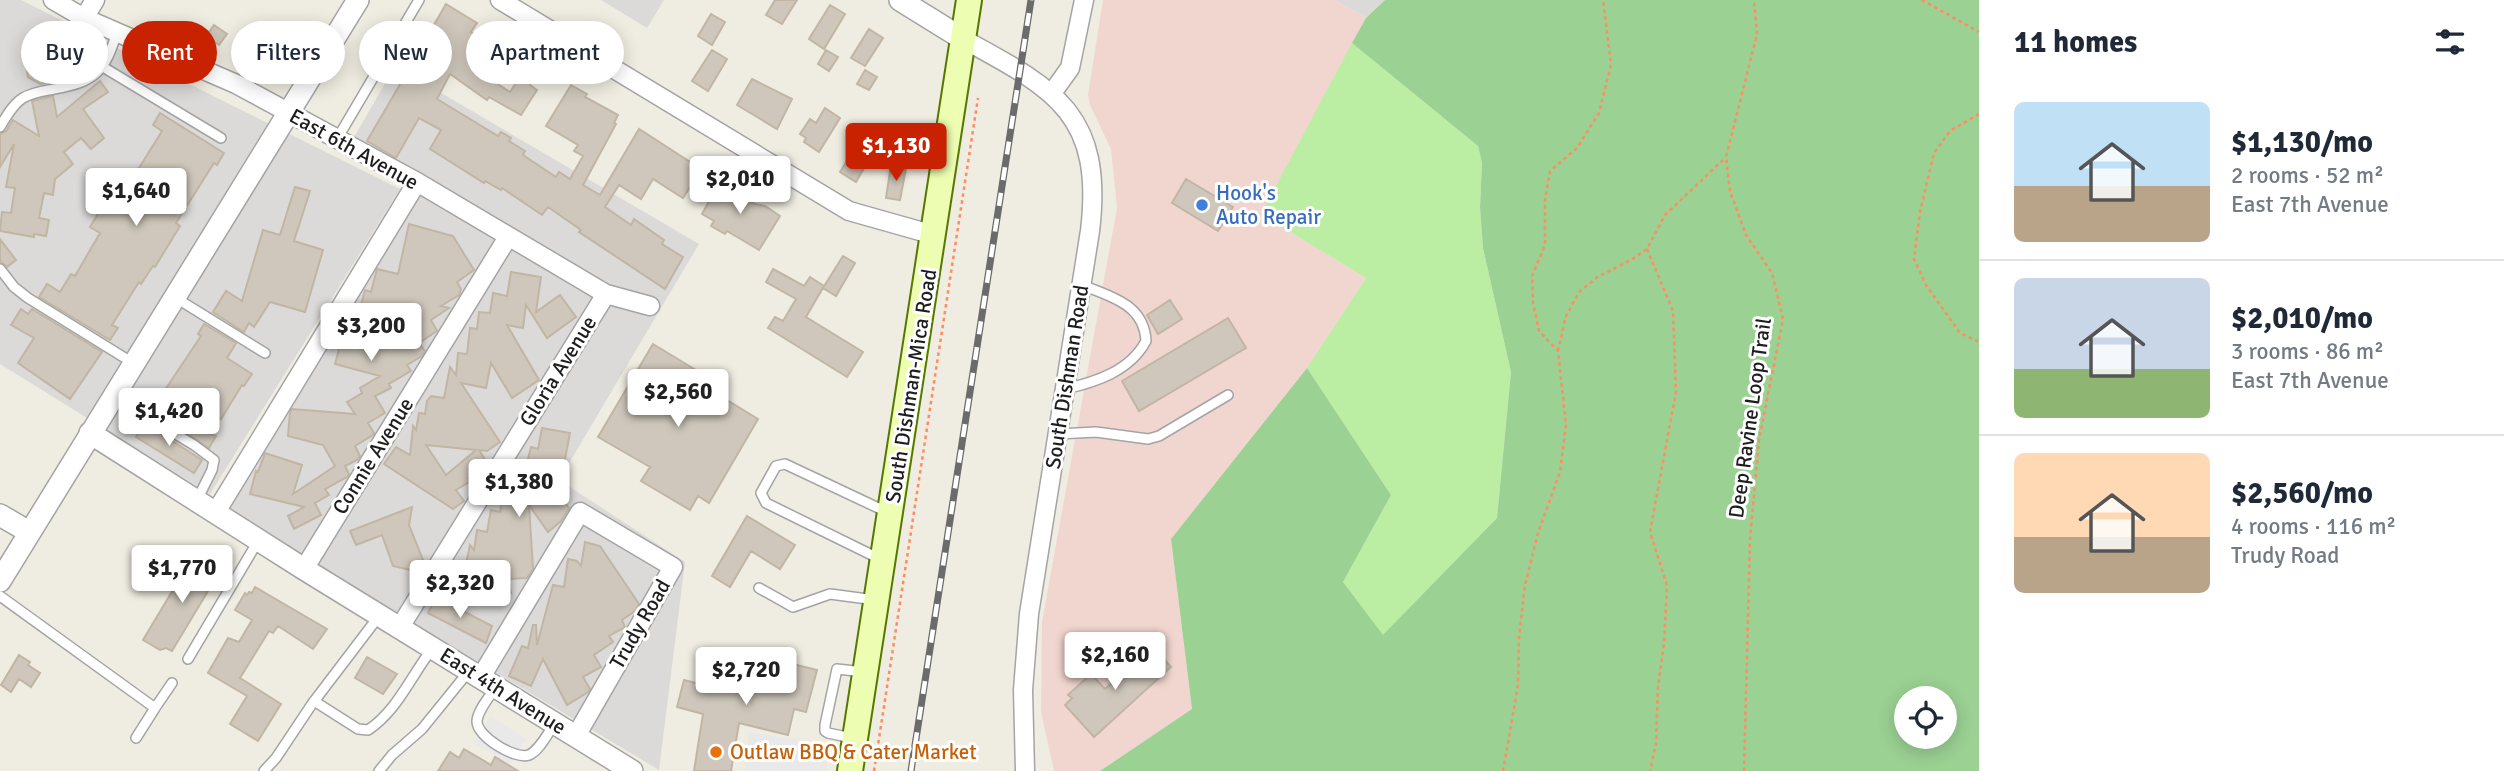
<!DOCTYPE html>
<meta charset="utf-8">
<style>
:root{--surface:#fff;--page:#f2f2f3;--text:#1f2937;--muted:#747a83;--line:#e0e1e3;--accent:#c92200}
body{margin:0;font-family:Signika,sans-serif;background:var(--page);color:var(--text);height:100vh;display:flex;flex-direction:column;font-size:26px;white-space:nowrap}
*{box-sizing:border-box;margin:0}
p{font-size:23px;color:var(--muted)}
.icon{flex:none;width:38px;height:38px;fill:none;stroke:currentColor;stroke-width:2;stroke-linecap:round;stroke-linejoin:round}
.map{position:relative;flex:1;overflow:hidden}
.panel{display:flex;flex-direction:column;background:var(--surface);width:525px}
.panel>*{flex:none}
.guide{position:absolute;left:21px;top:21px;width:665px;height:63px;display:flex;gap:14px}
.controls{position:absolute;left:1894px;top:686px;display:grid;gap:14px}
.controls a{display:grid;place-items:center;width:63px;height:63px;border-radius:50%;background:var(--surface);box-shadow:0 4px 18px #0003;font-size:35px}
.price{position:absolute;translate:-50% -60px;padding:0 16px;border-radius:7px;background:#fff;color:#222;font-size:23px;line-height:46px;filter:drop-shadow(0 2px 4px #0008)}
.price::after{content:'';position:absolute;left:50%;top:42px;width:21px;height:16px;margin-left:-10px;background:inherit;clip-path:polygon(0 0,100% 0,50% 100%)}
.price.current{background:var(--accent);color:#fff}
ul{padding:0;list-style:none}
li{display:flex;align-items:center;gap:21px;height:175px;padding:0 35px}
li+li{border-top:2px solid var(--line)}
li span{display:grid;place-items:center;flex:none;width:196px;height:140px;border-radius:10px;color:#555}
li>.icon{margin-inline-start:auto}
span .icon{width:84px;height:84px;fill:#fffc;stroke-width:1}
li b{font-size:30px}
h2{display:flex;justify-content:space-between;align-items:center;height:84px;padding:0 35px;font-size:30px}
.tag{padding:0 24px;border-radius:32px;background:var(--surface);box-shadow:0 4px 18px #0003;font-size:24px;line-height:63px}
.tag.current{background:var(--accent);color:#fff}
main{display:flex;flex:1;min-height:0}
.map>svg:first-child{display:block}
</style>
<main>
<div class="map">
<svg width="1979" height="771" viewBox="0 0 1979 771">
<rect width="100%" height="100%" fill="#efece1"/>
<path fill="#dbdad9" d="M0 0H21L400 189 210 494 0 364Z
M601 0H664L647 28Z
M1335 0H1385L1366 18Z
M395 66 699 244 559 480 685 562 659 770 226 511 287 407 428 184 353 139Z"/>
<path fill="#f1d6cf" d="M1103 0H1335L1366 18 1261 214 1366 278 1307 368 1171 539 1192 709 1100 771H1054L1041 712 1042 622 1117 208 1111 149 1090 105 1088 95Z"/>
<path fill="#bbeda3" d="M1352 43 1478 146 1482 163 1480 207 1483 248 1511 372 1497 518 1383 636 1343 582 1391 495 1307 368 1366 278 1261 214Z"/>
<path fill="#9bd193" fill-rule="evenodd" d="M1385 0H1979V771H1100L1192 709 1171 539 1307 368 1391 495 1343 582 1383 635 1497 518 1511 372 1483 248 1480 207 1482 163 1478 146 1352 43 1366 18ZM1906 698H1944V737H1906Z"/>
<path fill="#e9e9e9" d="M490 716 526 739 510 765 474 743Z
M749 732 830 745 826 771H745Z"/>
<path fill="#cfc7bb" stroke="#c1b5a3" stroke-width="2" fill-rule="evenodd" d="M775 0H797L782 24 766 15Z
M446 4 477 23 471 32 501 51 485 76 510 92 523 72 534 79 530 85 537 90 521 115 489 97 487 100 450 74 437 99 498 136 501 132 511 138 509 141 525 151 523 155 556 177 559 172 570 179 583 156 574 151 578 145 546 126 571 85 587 94 585 97 618 115 614 123 616 124 583 185 600 195 639 129 701 169 683 198 653 179 641 199 619 185 605 207 631 225 634 219 664 240 662 244 683 257 665 289 579 232 581 230 548 207 542 215 502 188 501 190 485 181 484 183 430 149 441 130 419 118 396 158 367 141 412 64 408 62 428 28 431 30Z
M830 5 845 14 824 49 809 39Z
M711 14 725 22 712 45 698 36Z
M214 25 227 34 219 45 206 37Z
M869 29 883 38 865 66 851 58Z
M41 34 75 56 77 54 89 61 80 75 63 66 53 82 40 84 28 77 25 60Z
M255 37 279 51 267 72 252 62 254 59 246 52Z
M712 50 727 59 708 91 692 81Z
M826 50 838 57 829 71 818 64Z
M865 70 877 77 869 90 857 84Z
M752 79 792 99 777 129 737 105Z
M100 81 108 92 83 109 104 138 91 149 81 138 64 152 73 164 55 179 53 195 44 193 39 218 49 220 46 236 34 234V237L0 231 2 212 11 213 15 188 6 187 14 144 0 167V134L6 131 13 120 39 136 32 101 53 96 57 117Z
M825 108 840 118 819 152 804 142 806 138 800 134 810 119 816 123Z
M160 113 224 153 217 165 214 163 176 223 180 226 155 267 153 266 141 284 139 282 112 325 118 328 110 340 39 297 47 284 60 292 71 274 75 276 100 233 90 227 115 186 124 192 162 131 153 125Z
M858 143 873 152 856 182 840 172Z
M891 165 906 168 900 200 886 198Z
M1186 179 1233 207 1218 231 1172 203Z
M721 180 738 190 736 192 743 198 755 204 765 206 780 216 759 250 727 231 725 234 711 226 714 221 702 214Z
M295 187 310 191 294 241 323 250 305 312 270 302 254 327 249 323 244 332 213 312 226 291 242 301 263 230 280 235Z
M409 224 453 236 474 270 457 282 461 289 459 295 441 306 449 308 431 320 437 331 419 343 425 351 422 356 407 365 411 371 389 384 391 388 375 396 385 413 368 423 374 433 373 435 355 446 360 456 357 460 345 466 349 474 347 477 325 489 329 495 315 503 321 515 294 529 288 516 304 507 250 494 256 471 258 472 265 453 302 465 293 494 335 466 323 445 288 436 290 412 292 409 355 414 347 402 362 393 360 388 380 376 335 364 343 334H346L351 312 359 313 365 290 371 292 377 269 398 274Z
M0 239 16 260 7 267 0 261Z
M843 256 855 263 836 296 823 288Z
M773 269 804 286 810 277 824 286 806 317 863 352 847 377 768 328 775 317 783 321 796 299 766 282Z
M511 272 541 277 536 312 560 295 576 317 547 338 526 305 523 328 507 325 539 380 512 398 491 363 486 388 461 383 500 442 487 451 479 450 488 464 469 478 474 479 456 490 464 501 453 509 384 464 396 447 410 455 413 426 416 430 419 413 425 414 427 401 431 396 444 398 450 367 456 375 458 353 467 354 470 328 477 329 479 312 490 313 493 293 507 296ZM426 445 476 450 446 475Z
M1170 300 1182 319 1158 334 1147 315Z
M21 309 28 314 32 309 102 352 70 399 18 363 34 338 11 325Z
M1228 318 1246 348 1139 411 1122 381Z
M204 324 236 343 227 358 252 374 244 386 242 385 221 419 204 415 199 430 216 436 209 448 151 411 201 336 198 334Z
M653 344 704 375 699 383 758 419 709 503 698 496 690 510 641 481 650 467 598 437Z
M144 423 202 460 194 473 136 437Z
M542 428 570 433 564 464 555 462 549 483 569 508 561 521 548 532 529 505 533 569 527 578 508 579 511 593 493 596 496 590 462 582 470 545 474 550 477 530 487 532 491 510 500 512 505 485 516 488 522 460H526V467L531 447 538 449Z
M412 507 409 525 425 565 424 567 414 571 393 566 382 535 356 545 350 531Z
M747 516 795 545 780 569 751 551 730 587 712 576Z
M585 542 600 546 639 604 635 611 622 620 625 627 609 636 613 642 594 655 601 667 583 677 590 689 588 692 567 705 543 659 531 686 509 676 522 646 528 648 533 625H536L537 645 553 585 564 587 568 559 577 561 581 566Z
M194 555 220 571 172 651 166 648 160 650 143 640Z
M255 587 327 629 313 649 278 626 273 633 269 631 240 678 281 704 258 741 230 724 247 696 208 673 228 638 239 642 252 620 235 610 245 593 247 595 249 592 252 593Z
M436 597 492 626 486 643 428 613Z
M1152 646 1171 667 1094 737 1065 705 1072 698 1068 695 1091 674 1105 689Z
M19 655 30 662 28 665 40 673 31 687 19 679 11 692 1 685Z
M761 656 817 670 806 712 794 709 788 735 739 723 731 771H694L703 714 677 707 684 680 731 692 738 664 758 669Z
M367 657 397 674 383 694 355 678Z
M464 749 491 765 495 757 518 771H438L450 752 459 758Z"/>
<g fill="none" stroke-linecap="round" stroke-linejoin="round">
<defs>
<path id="service" d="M103 67 221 138
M0 127C6 117 13 104 23 98 33 92 44 91 54 89 96 82 105 71 117 32
M337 139 419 0
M0 269 14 287 28 298 133 363
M176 298 265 353
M1065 389C1096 382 1130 371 1146 341 1144 304 1111 297 1082 285
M114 397 194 445 214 460 212 470 197 500
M1058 434 1096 432 1148 439 1159 436 1228 395
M880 559 766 503 761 493 776 466 785 464 889 513
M759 588 793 607 830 594 875 600
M0 596 155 708 136 738
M188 659 258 541
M496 687C490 696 478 710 477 721 476 736 515 760 529 755 540 750 547 734 554 725
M314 701 358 729 368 730C397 711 411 676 432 649
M155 708 172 683
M852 738 828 733 825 731V725L837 669 864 672
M264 771 276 758 312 704 379 616
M379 771 392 755 422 729 469 671"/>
<path id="minor" d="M53 0 84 18 236 84 417 182 606 294 650 306
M500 0 849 211 934 235
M84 18 95 0
M963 39C1055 89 1104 114 1090 231L1029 614 1023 690 1025 771
M1052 93 1070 68 1084 0
M216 512 417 182
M304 569 508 237
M400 627 606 294
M481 677 580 512 673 567 576 736"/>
<path id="tertiary" d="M900 0 963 39
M90 433 304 569 632 771
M0 515 29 532
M0 581 358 0"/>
<path id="secondary" d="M850 771 969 0"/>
</defs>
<use href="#service" stroke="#a4a4a4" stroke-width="12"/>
<use href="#minor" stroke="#a4a4a4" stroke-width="21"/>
<use href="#tertiary" stroke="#a4a4a4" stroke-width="24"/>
<use href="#secondary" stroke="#567700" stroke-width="28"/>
<path stroke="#ff8c62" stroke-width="2.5" stroke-dasharray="3.5 3.5" stroke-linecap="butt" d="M1922 0 1979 32
M1979 114 1950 131 1934 153 1920 212 1914 259 1926 285 1960 333 1979 342
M1647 249 1673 311 1676 392 1650 532 1667 586 1664 643 1658 687 1656 744 1650 771
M1558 351 1566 316 1579 292 1599 276 1631 260 1647 249 1665 215 1725 158
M874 771 978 98
M1503 771 1518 685 1519 637 1525 585 1538 533 1560 472 1566 425 1558 351 1539 331 1533 303 1532 276 1545 245V201L1550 171 1577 148 1599 113 1611 64 1603 0
M1744 771 1750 539 1759 440 1783 319 1772 273 1746 235 1730 191 1726 157 1757 34 1754 0"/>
<use href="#service" stroke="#fff" stroke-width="9"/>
<use href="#minor" stroke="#fff" stroke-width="18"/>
<use href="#tertiary" stroke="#fff" stroke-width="21"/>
<use href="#secondary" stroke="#edfdb1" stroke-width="24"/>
<defs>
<path id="rail" d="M911 771 1031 0"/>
</defs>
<use href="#rail" stroke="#6b6b6b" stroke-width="7"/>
<use href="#rail" stroke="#fff" stroke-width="4.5" stroke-dasharray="13" stroke-linecap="butt"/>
</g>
<circle fill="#3f7fe0" stroke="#fff" stroke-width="2.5" cx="1202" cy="205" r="7"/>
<circle fill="#e8710a" stroke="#fff" stroke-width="2.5" cx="716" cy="752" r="7"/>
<g text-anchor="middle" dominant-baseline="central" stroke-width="6" stroke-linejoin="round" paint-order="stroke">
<g font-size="21" fill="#1d1d1d" stroke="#fff">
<text transform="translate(354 149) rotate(29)">East 6th Avenue</text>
<text transform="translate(558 371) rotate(-58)">Gloria Avenue</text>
<text transform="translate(1067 377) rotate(-81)">South Dishman Road</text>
<text transform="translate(911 386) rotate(-81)">South Dishman-Mica Road</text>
<text transform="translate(1750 418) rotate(-82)">Deep Ravine Loop Trail</text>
<text transform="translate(373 456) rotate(-58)">Connie Avenue</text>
<text transform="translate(640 624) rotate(-60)">Trudy Road</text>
<text transform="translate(503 691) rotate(32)">East 4th Avenue</text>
</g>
<g font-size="21" fill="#366cbe" stroke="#fff" text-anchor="start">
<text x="1216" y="193">Hook's<tspan x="1216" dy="24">Auto Repair</tspan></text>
</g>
<g font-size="21" fill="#c56008" stroke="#fff" text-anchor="start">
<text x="730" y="752">Outlaw BBQ &amp; Cater Market</text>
</g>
</g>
</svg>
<div class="controls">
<a><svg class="icon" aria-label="locate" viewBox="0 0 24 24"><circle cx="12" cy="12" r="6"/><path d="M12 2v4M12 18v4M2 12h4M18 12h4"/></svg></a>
</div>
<b class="price current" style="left:896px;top:183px">$1,130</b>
<b class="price" style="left:740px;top:216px">$2,010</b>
<b class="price" style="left:136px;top:228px">$1,640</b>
<b class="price" style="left:371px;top:363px">$3,200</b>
<b class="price" style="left:678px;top:429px">$2,560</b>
<b class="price" style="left:169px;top:448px">$1,420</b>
<b class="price" style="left:519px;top:519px">$1,380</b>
<b class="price" style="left:182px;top:605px">$1,770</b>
<b class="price" style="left:460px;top:620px">$2,320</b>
<b class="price" style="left:1115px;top:692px">$2,160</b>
<b class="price" style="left:746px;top:707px">$2,720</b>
<div class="guide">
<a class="tag">Buy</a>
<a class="tag current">Rent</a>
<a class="tag">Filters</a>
<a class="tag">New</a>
<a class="tag">Apartment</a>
</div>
</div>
<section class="panel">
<h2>11 homes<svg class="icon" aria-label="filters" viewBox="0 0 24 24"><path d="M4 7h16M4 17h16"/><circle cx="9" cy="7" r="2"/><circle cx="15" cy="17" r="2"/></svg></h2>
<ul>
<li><span style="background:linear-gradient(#bfe0f5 60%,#b9a48a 0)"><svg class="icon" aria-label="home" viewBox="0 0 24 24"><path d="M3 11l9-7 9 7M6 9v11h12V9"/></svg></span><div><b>$1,130/mo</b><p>2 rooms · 52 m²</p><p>East 7th Avenue</p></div></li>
<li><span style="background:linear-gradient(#c9d6e8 65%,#8fb573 0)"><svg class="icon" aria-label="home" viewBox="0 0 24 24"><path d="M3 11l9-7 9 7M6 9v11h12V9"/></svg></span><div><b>$2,010/mo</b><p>3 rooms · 86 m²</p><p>East 7th Avenue</p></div></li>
<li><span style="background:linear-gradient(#ffd9b3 60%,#b9a48a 0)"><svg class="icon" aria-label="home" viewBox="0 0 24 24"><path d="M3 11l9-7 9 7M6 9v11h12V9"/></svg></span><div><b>$2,560/mo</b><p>4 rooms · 116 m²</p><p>Trudy Road</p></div></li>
</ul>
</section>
</main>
